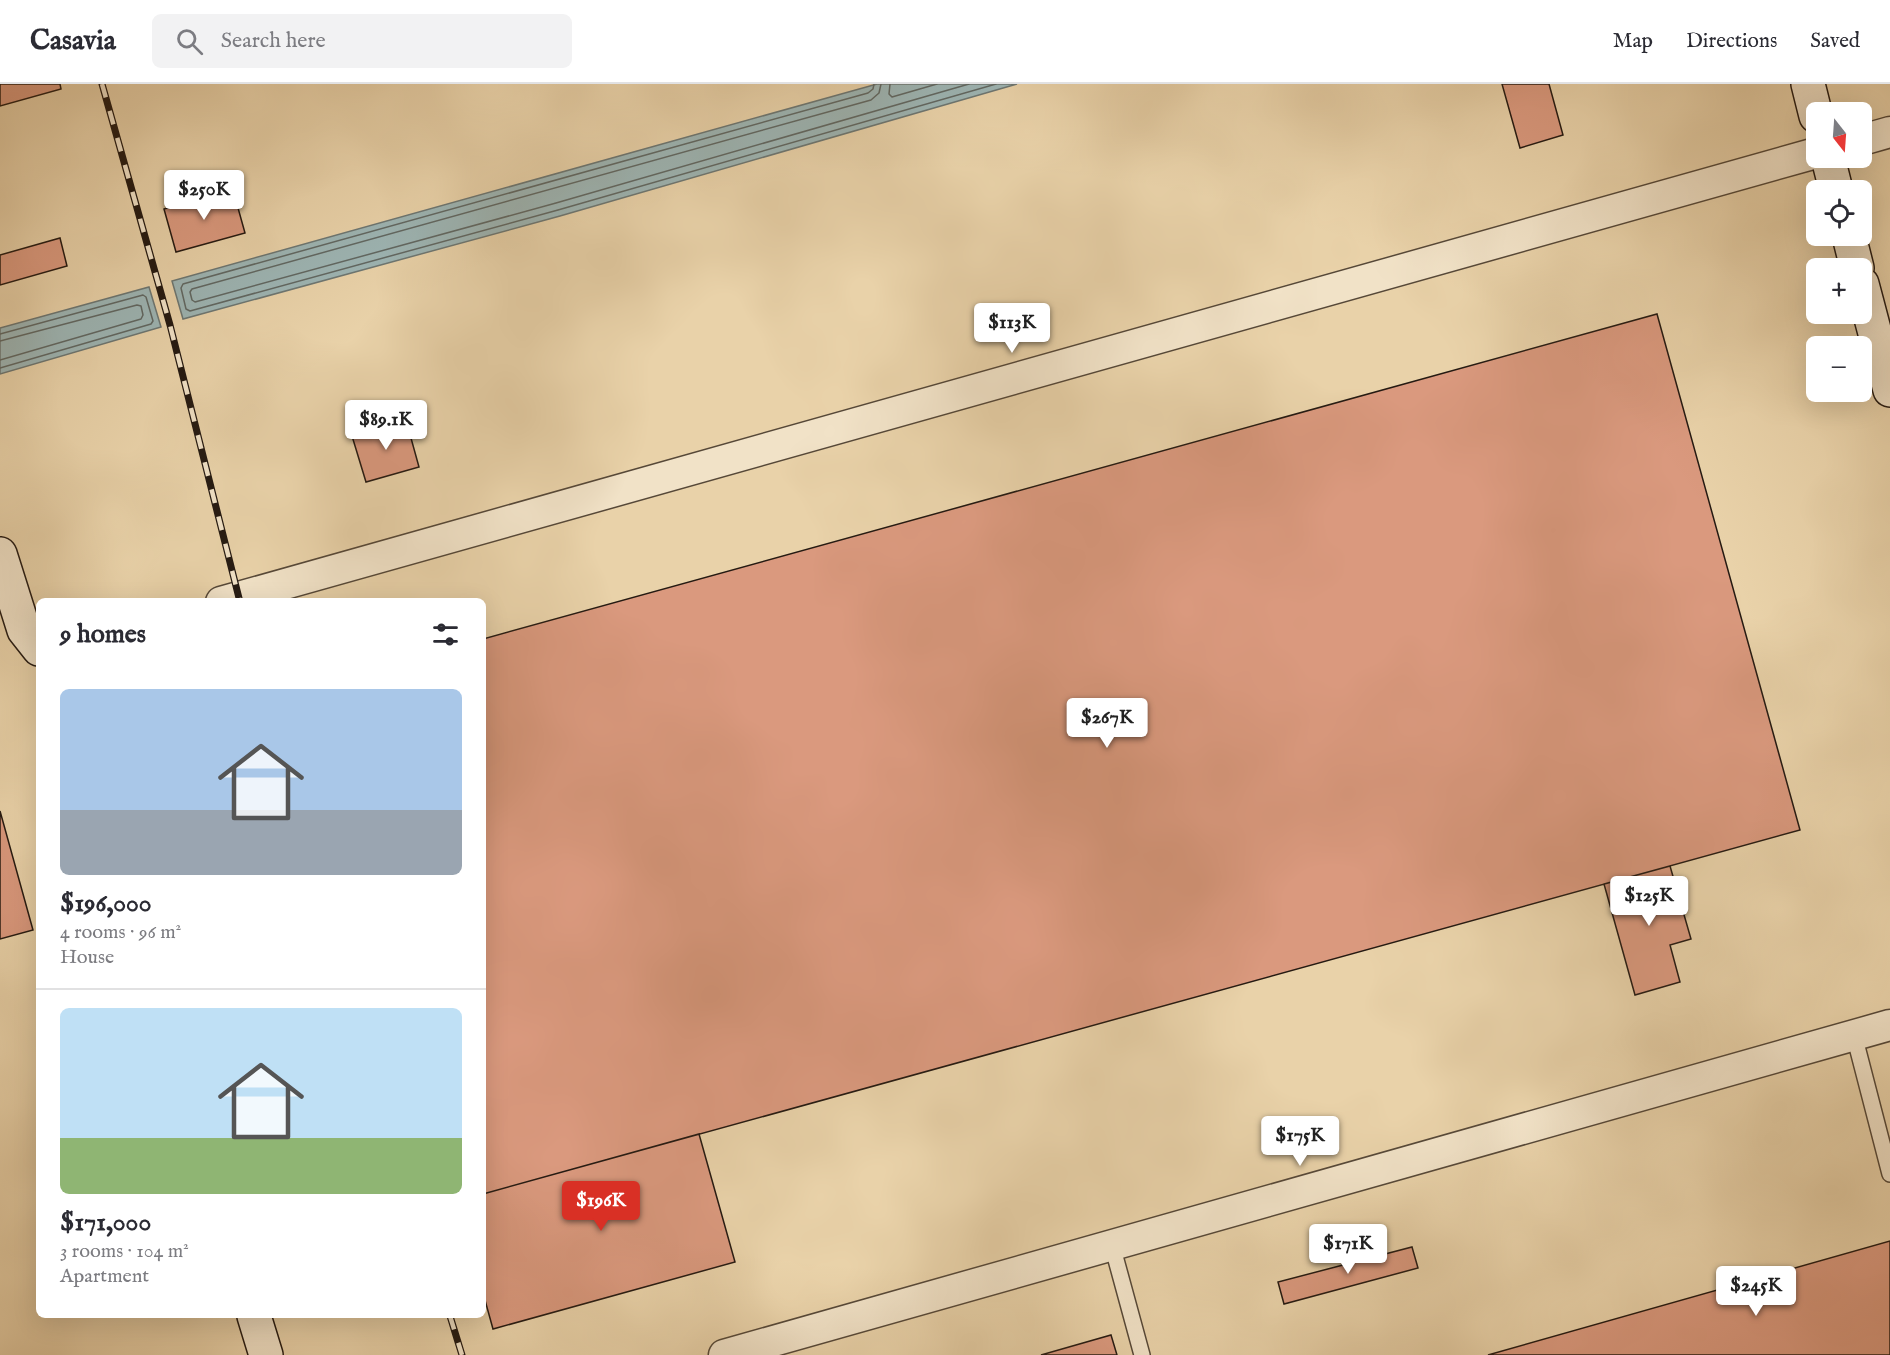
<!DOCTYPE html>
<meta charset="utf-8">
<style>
:root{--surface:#fff;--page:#f2f2f3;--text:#2b2b33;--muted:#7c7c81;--line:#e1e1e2;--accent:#d93025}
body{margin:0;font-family:"IM FELL English",serif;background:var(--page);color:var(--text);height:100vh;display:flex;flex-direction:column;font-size:22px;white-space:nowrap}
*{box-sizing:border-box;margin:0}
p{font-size:20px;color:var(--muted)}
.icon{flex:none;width:33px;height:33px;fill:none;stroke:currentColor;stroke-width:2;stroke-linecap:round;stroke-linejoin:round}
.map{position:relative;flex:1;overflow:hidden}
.sheet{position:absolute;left:36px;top:514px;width:450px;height:720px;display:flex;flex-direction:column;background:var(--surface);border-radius:9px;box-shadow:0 6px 24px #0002}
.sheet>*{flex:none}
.needle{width:39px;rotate:163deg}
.controls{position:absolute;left:1806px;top:18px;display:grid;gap:12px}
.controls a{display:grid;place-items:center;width:66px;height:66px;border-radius:9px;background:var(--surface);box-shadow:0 6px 24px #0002;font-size:30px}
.price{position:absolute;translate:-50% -51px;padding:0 14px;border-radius:6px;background:#fff;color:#222;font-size:20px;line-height:39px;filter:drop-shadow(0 2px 3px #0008)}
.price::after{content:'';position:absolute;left:50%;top:36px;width:18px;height:14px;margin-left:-9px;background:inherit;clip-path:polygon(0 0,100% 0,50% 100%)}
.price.selected{background:var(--accent);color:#fff}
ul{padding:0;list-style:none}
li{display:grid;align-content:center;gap:12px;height:318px;padding:0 24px}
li+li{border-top:2px solid var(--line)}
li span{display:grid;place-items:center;height:186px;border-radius:9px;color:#555}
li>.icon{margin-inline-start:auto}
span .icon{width:108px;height:108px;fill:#fffc;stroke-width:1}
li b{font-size:26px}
h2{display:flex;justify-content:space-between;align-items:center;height:72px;padding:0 24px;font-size:26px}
header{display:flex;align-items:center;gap:36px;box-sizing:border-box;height:84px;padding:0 30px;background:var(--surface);border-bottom:2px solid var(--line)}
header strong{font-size:28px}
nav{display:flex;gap:33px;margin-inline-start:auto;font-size:21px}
.search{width:420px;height:54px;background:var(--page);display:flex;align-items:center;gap:15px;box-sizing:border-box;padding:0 21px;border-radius:9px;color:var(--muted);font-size:22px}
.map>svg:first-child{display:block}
</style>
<header>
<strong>Casavia</strong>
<div class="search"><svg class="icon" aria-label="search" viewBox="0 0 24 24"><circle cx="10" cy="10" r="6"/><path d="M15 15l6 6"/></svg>Search here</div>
<nav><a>Map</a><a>Directions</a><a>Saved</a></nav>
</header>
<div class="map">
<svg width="1890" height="1271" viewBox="0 0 1890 1271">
<rect width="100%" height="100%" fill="#e9d2a9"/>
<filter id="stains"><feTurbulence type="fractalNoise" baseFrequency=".00333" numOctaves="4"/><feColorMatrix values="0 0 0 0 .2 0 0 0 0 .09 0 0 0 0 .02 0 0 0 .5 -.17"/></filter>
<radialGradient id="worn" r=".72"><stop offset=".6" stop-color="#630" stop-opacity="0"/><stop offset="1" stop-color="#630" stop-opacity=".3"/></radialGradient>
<path fill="#9db5b4" stroke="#6d7773" stroke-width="1.5" d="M877 0H1017L560 132 183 235 172 197Z
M149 203 161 243 0 290V244Z"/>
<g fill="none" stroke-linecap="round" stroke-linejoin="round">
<path stroke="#616863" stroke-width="1.5" d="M874 0 873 5 868 9 183 200 181 204 186 225 190 227 558 126 996 0
M881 0 879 9 871 16 192 205 190 208 192 216 195 218 556 119 969 0
M890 0 889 10 892 13 937 0
M0 250 143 211 146 213 153 237 151 240 0 284
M0 257 137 221 141 222 143 231 141 235 0 276"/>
</g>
<path fill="#da997e" stroke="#251a12" stroke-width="1.5" d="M0 0H60L61 5 0 22Z
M1502 0H1549L1563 51 1520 64Z
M233 106 245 149 176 168 164 125Z
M60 154 67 182 0 201V171Z
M1657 230 1800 746 483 1110V555Z
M406 336 419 383 366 398 352 352Z
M0 727 33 846 0 855Z
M1670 782 1691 855 1670 861 1680 898 1635 911 1604 800Z
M699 1050 735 1178 493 1245 483 1209V1110Z
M1890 1157V1271H1488Z
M1412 1163 1418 1184 1284 1220 1278 1198Z
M1111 1251 1117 1271H1041Z"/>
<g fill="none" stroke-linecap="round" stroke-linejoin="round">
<defs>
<path id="lane" d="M1854 951 1890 1090
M1112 1161 1142 1271"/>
<path id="street" d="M1862 56 1890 48
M221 518 1816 69
M724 1271 1890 941"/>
<path id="secondary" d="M1808 0 1816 32
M1828 74 1836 106
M1849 152 1857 184
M1862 200 1890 306
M0 470 24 546 39 565
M254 1232 266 1271"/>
</defs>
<use href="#lane" stroke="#564838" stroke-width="18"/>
<use href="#street" stroke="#564838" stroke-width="33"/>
<use href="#secondary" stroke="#251a12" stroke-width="36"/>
<use href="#lane" stroke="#f1e2c7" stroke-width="15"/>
<use href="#street" stroke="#f1e2c7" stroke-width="30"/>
<use href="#secondary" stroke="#f1e2c7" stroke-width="33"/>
<defs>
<path id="rail" d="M102 0 170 241 240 518
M450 1232 462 1271"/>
</defs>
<use href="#rail" stroke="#251a12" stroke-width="7"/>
<use href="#rail" stroke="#f1e2c7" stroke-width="4.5" stroke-dasharray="14" stroke-linecap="butt"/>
</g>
<rect width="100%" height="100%" filter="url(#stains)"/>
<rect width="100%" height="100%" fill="url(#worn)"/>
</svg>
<div class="controls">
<a><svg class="needle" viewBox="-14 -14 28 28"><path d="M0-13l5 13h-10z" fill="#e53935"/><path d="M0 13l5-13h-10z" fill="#7c7c81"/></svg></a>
<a><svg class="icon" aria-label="locate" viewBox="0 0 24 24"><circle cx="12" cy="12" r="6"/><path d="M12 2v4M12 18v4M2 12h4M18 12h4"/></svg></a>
<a>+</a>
<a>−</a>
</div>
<b class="price" style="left:204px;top:137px">$250K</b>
<b class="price" style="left:1012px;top:270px">$113K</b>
<b class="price" style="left:386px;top:367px">$89.1K</b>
<b class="price" style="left:1107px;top:665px">$267K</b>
<b class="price" style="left:1649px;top:843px">$125K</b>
<b class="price" style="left:1300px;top:1083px">$175K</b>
<b class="price selected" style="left:601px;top:1148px">$196K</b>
<b class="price" style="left:1348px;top:1191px">$171K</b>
<b class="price" style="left:1756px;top:1233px">$245K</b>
<section class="sheet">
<h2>9 homes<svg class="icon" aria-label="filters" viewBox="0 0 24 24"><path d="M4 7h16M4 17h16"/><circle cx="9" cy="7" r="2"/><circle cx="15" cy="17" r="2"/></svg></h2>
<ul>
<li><span style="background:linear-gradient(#a9c7e8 65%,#9aa5b1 0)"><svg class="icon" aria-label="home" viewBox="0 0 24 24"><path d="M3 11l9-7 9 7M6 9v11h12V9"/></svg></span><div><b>$196,000</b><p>4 rooms · 96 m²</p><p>House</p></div></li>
<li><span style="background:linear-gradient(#bfe0f5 70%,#8fb573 0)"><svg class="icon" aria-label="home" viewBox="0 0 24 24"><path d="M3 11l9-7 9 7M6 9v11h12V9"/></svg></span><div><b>$171,000</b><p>3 rooms · 104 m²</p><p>Apartment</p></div></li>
</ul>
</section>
</div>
